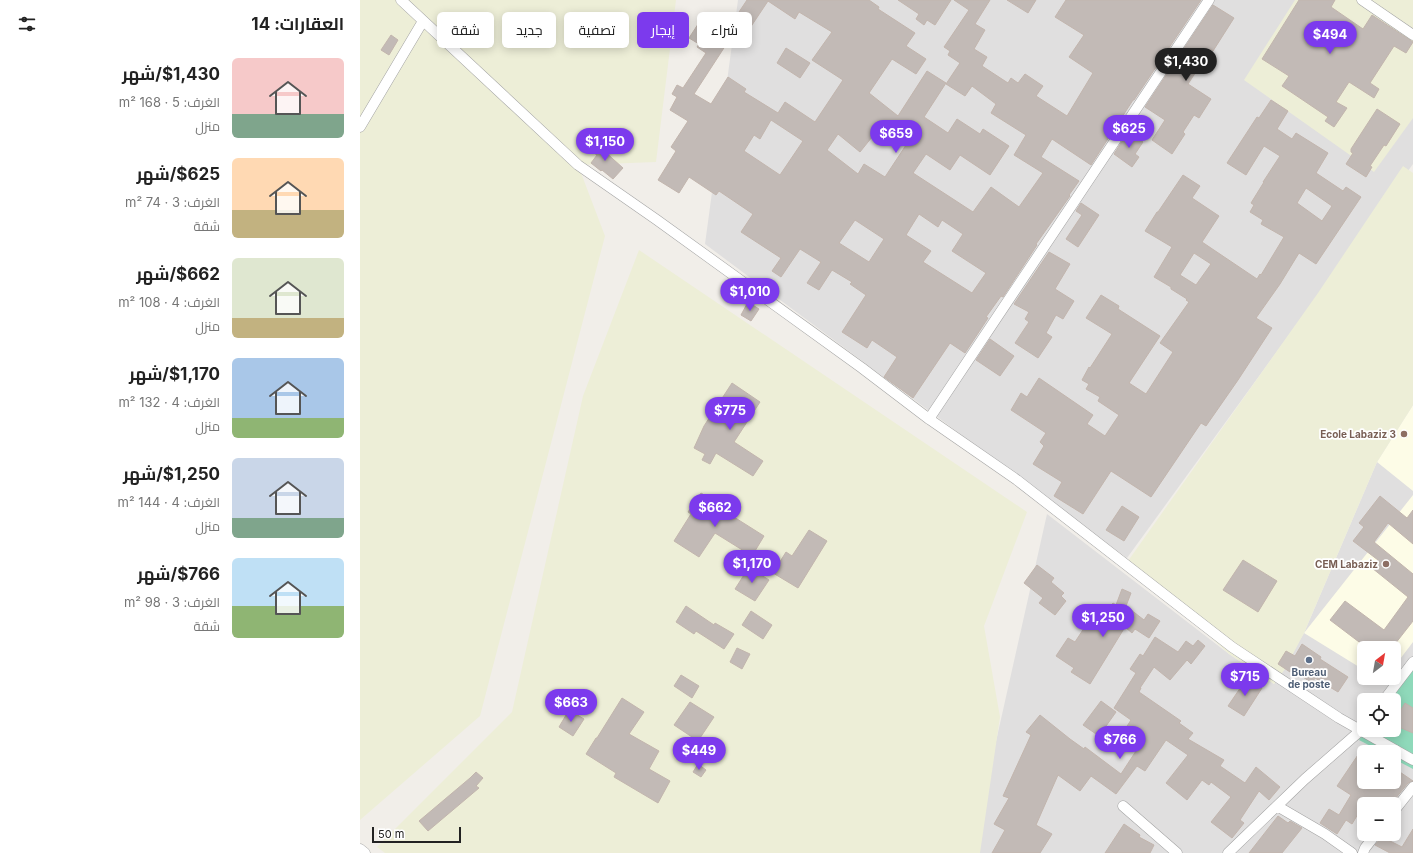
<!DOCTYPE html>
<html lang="ar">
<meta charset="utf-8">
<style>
:root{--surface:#fff;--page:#f2f2f2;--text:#222;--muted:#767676;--accent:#7c3aed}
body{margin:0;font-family:Inter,Cairo,sans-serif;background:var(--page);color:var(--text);direction:rtl;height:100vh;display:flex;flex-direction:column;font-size:15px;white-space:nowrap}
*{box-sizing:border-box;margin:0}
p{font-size:13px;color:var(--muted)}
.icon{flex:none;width:22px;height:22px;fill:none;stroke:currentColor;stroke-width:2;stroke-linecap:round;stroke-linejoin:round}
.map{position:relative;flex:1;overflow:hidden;direction:ltr}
.sheet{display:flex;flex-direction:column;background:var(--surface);width:360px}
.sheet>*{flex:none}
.banner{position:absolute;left:12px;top:12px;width:380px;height:36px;direction:rtl;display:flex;gap:8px}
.needle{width:26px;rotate:31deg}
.fabs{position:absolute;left:997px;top:641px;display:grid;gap:8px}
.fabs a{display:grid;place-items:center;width:44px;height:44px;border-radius:6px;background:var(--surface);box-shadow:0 2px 10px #0003;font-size:20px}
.scale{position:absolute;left:12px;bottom:10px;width:89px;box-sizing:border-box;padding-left:4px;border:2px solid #222;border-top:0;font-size:11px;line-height:14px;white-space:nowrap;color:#222;-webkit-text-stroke:3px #fff;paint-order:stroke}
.price{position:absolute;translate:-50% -34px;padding:0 9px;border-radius:14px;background:var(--accent);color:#fff;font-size:13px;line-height:26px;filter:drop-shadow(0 1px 2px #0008)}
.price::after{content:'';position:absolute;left:50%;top:24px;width:12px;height:9px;margin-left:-6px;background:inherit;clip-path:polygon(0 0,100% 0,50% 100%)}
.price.on{background:#222;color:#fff}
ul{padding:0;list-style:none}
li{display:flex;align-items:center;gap:12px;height:100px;padding:0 16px}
li span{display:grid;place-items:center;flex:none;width:112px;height:80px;border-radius:6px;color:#555}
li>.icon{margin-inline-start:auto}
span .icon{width:48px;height:48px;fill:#fffc;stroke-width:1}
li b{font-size:17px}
h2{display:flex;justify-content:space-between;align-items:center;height:48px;padding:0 16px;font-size:17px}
.pill{padding:0 14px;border-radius:6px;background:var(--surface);box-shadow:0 2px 10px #0003;font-size:14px;line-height:36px}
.pill.on{background:var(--accent);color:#fff}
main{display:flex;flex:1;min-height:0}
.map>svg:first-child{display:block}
</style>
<main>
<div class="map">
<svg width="1053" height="853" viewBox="0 0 1053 853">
<rect width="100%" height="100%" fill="#f1eee9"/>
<path fill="#e0dfdf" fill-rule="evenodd" d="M378 0H995L1053 40V164L767 558 345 244Z
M1053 405V853H611L687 514 869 654 914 684 944 633 1017 462ZM1004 648H1034V678H1004ZM1004 700H1034V730H1004ZM1004 752H1034V782H1004ZM1004 804H1034V834H1004Z"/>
<path fill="#fdfce7" d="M1053 405V491L1017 462Z
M1053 495V642L1034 667V648H1004V670L944 633Z"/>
<path fill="#edeed7" d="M0 0H316L296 162 218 165 245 236 120 716 0 820Z
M935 0H1053V118L1014 172 884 80Z
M1043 166 1053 173V405L1017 462 944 633 925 669 914 684 869 654 768 561 958 293Z
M279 250 667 512 624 626 640 717 620 853H25L17 847 152 712 223 396Z"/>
<path fill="#8fd9ba" d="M1053 669V769L1034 759V752H1022L999 740 1006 730H1034V700H1029Z"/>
<path fill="#c2bab6" stroke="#c2b5ad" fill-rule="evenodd" d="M387 0H509L519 7 518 9 555 33 546 46 566 59 556 74 532 59 509 93 538 116 567 71 586 83 564 117 588 133 597 119 620 134 623 129 649 146 630 175 600 155 590 170 566 154 553 173 613 212 631 187 659 207 683 173 654 155 666 135 631 113 636 104 612 86 605 96 586 84 600 63 588 55 590 51 584 47 609 10 594 0H630L615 24 625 30 614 49 627 57 622 66 648 83 651 78 658 83 665 74 683 86 676 96 707 116 733 73 709 57 724 35 695 17 706 0H841L774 100H773L731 165 692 139 681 157 719 181 709 195 710 196 676 244 677 245 643 297 641 296 626 317 628 318 605 353 590 343 553 398 524 377 537 357 512 340 507 348 482 332 506 295 490 284 492 282 472 270 459 290 447 283 461 262 440 249 421 277 412 271 421 258 381 232 393 214 359 191 356 195 329 177 319 193 298 180 316 151 311 147 328 121 310 110 317 97 312 94 317 85 323 88 346 53 337 47 339 44 329 38 344 15 367 30ZM408 1 435 19 439 12 472 32 452 60 483 80 455 122 425 102 418 113 384 92 386 89 368 77 351 104 334 94 373 34 382 40ZM411 120 443 141 420 175 384 151 394 135 400 139ZM524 122 550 139 525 177 504 164 498 174 467 150 478 134 500 152ZM559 214 578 227 582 220 603 234 592 251 626 273 612 293 563 262 571 251 546 235ZM495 220 524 239 509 262 479 243Z
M538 0H591L575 25 567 20 564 25 556 19 559 14Z
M647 0H676L668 13Z
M939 0H975L971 7 1003 29 1012 15 1053 42 1046 53 1034 46 1010 83 1019 89 1014 98 989 82 976 102 987 108 974 127 965 121 968 117 922 86 929 76 902 59Z
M853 5 874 18 853 51 851 49 828 84 851 99 839 118 834 115 823 132 825 134 812 154 792 140 805 120 785 107Z
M31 35 38 40 29 55 21 50Z
M426 48 450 63 440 78 417 63Z
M911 100 928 111 917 129 932 139 936 133 968 153 956 173 983 191 986 187 1001 197 956 264 939 253 920 284 896 318 912 328 878 380 846 426 841 423 791 497 751 471 723 514 694 496 702 482 673 464 684 446 680 442 686 433 651 410 661 393 667 397 679 378 733 415 727 424 745 436 759 415 738 401 740 397 726 389 729 384 722 380 729 367 730 368 752 334 726 318 741 295 759 306 758 309 800 336 769 383 786 394 813 352 800 343 829 302 826 300 827 299 811 289V287L794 277 812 247 785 231 797 212H798L823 175 840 186 832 198 859 216 842 242 897 279 900 274 901 275 924 237 901 224 903 220 890 212 894 205 891 203 904 182H903L920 156 904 146 886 175 867 163 897 117 899 118ZM946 188 972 206 962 221 937 203ZM834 253 851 264 836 285 820 275Z
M1017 109 1040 124 1026 146 1024 145 1010 166 1012 167 1006 177 986 164 993 153 991 152V149Z
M768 132 783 142 775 154 779 157 772 167 754 154Z
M238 142 245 147 243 150 263 168 253 179 242 170 241 171 231 163 237 155 231 151Z
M721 203 739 215 718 247 706 239 722 215 716 211Z
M689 252 710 264 695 289 714 301 703 319 696 315 686 333 692 337 678 358 655 343 669 322 665 319 669 312 654 304Z
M388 302 399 309 391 321 381 315Z
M630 339 654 356 640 376 616 360Z
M372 383 400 402 374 442 403 461 393 476 356 453 350 464 342 460 345 454 334 448 344 426Z
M341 493 368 510 366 512 404 536 392 556 355 533 339 557 314 541 331 514 328 512Z
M1020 496 1047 518 1053 510V544L1028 523 1014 542 1053 574V621L1035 644 1031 641 1026 648H1007L970 620 985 601 1024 630 1048 597 1012 568 1018 560 993 541 1004 527 999 523Z
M762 506 779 517 764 541 746 530Z
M449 530 467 541 438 588 413 573 426 552 432 556Z
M883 560 917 581 898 612 863 590Z
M677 565 694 578 691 582 704 593 701 596 706 601 695 615 679 603 683 598 664 583Z
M389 567 409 580 395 601 375 589Z
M762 589 771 593 766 606 784 620 788 614 800 621 789 638 775 629 772 633 765 627 730 684 711 672 714 668 696 656 708 638 715 642 732 616 739 621 753 603 756 605Z
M326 606 354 625 355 623 374 634 364 649 336 631 334 634 316 622Z
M391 611 412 625 403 639 382 625Z
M795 637 818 652 826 641 833 646 838 640 845 646 831 664 827 660 810 680 794 667 780 688H781L779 692 821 721 819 723 833 733 828 739 864 760 860 766 885 783 896 767 920 787 909 800 899 791 880 820 884 823 872 838 851 822 871 797 851 782 849 785 842 780 827 800 806 783 828 755 806 740 785 771 777 766 756 794 731 776 720 791 698 775 676 825 692 834 680 853H632L645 830 634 824 649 798 643 796 671 735 666 732 680 715 710 739 724 749 725 747 761 774 776 751 758 740 771 720 754 708 776 673 770 669 780 654 783 656Z
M942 644 961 657 960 659 988 677 978 692 955 678 952 683 931 669 930 672 918 664 926 651 935 656Z
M377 648 390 654 382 669 370 662Z
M321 675 339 686 332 698 314 686Z
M887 678 902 688 884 716 868 706Z
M262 698 284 712 269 734 299 751 289 769 310 781 298 803 254 777 256 773 226 754 236 738H237Z
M741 701 756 712 739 736 723 725Z
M330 702 354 717 338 741 314 725Z
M1045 703 1053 708V733L1034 725V721Z
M209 710 224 719 213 736 199 727Z
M1004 746V782H1034V768L1053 781 1048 783 1031 804H1004L992 824 986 820 977 834 960 823 969 809 979 815 991 795 977 786Z
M338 764 346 770 341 777 333 772Z
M116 772 123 778 116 786 119 788 68 831 59 821 110 778Z
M918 816 928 823 930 821 942 828 922 853H889Z
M764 824 780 835 779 837 794 845 790 853H745Z
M1053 829V853H1030L1015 845 1022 837 1042 847Z"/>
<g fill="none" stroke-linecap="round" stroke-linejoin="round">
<defs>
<path id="street" d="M41 0 218 165 297 220 502 368 569 419 657 480 872 647 979 718 1053 760
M1002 0 1053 35
M0 127 63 21
M569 419 849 0
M1024 700 1053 662
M763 806 817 853
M917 806 965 834 992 853
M1034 811 1053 787
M0 849 5 853
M868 853 945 779 1000 731 1004 726
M1003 853 1005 848 1016 834"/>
</defs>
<use href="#street" stroke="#a3a3a3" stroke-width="11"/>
<use href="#street" stroke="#fff" stroke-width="10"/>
</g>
<g fill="#8d6e63" stroke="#fff" stroke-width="1.5">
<circle cx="1044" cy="434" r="4"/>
<circle cx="1026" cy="564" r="4"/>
</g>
<circle fill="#5c6f8a" stroke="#fff" stroke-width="1.5" cx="949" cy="660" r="4"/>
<g text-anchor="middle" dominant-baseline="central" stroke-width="3.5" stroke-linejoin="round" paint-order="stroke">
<g font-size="10" font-weight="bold" fill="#785e54" stroke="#fff" text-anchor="end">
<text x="1036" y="434">Ecole Labaziz 3</text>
<text x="1018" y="564">CEM Labaziz</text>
</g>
<g font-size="10" font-weight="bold" fill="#4e5e75" stroke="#fff">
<text x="949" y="672">Bureau<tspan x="949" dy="12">de poste</tspan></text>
</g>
</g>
</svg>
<div class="fabs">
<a><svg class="needle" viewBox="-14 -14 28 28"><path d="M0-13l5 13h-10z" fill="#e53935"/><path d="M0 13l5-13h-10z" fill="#767676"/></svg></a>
<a><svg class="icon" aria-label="locate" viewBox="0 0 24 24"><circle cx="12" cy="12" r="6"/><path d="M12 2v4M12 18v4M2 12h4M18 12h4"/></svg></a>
<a>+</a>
<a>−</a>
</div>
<div class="scale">50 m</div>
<b class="price" style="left:970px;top:55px">$494</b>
<b class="price on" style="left:826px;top:82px">$1,430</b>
<b class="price" style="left:769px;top:149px">$625</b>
<b class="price" style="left:536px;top:154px">$659</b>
<b class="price" style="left:245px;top:162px">$1,150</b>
<b class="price" style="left:390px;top:312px">$1,010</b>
<b class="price" style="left:370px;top:431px">$775</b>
<b class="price" style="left:355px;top:528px">$662</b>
<b class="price" style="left:392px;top:584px">$1,170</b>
<b class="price" style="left:743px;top:638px">$1,250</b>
<b class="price" style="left:885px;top:697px">$715</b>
<b class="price" style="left:211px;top:723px">$663</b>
<b class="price" style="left:760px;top:760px">$766</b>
<b class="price" style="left:339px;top:771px">$449</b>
<div class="banner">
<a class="pill">شراء</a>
<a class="pill on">إيجار</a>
<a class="pill">تصفية</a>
<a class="pill">جديد</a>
<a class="pill">شقة</a>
</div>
</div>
<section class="sheet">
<h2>العقارات: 14<svg class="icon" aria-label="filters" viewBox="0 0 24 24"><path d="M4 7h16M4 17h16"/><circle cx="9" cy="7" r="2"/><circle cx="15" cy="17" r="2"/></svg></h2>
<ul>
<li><span style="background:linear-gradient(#f6c9c9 70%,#7fa58c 0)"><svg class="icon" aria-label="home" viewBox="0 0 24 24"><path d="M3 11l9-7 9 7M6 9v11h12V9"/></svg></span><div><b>$1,430/شهر</b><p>الغرف: 5 · 168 m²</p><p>منزل</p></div></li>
<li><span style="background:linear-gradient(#ffd9b3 65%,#c2b280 0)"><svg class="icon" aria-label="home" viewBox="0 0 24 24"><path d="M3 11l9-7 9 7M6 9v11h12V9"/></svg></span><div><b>$625/شهر</b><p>الغرف: 3 · 74 m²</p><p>شقة</p></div></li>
<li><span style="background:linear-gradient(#dfe7d0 75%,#c2b280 0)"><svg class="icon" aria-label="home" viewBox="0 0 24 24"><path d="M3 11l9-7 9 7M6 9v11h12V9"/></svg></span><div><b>$662/شهر</b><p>الغرف: 4 · 108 m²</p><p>منزل</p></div></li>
<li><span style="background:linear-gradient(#a9c7e8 75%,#8fb573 0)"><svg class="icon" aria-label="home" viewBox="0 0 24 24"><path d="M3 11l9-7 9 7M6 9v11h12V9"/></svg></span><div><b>$1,170/شهر</b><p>الغرف: 4 · 132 m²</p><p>منزل</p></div></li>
<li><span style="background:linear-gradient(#c9d6e8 75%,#7fa58c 0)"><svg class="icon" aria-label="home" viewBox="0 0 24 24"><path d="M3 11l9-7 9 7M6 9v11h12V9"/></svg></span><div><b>$1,250/شهر</b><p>الغرف: 4 · 144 m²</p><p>منزل</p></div></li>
<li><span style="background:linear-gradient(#bfe0f5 60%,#8fb573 0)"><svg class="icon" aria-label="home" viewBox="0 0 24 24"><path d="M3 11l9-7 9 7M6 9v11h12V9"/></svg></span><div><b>$766/شهر</b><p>الغرف: 3 · 98 m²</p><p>شقة</p></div></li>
</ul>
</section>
</main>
